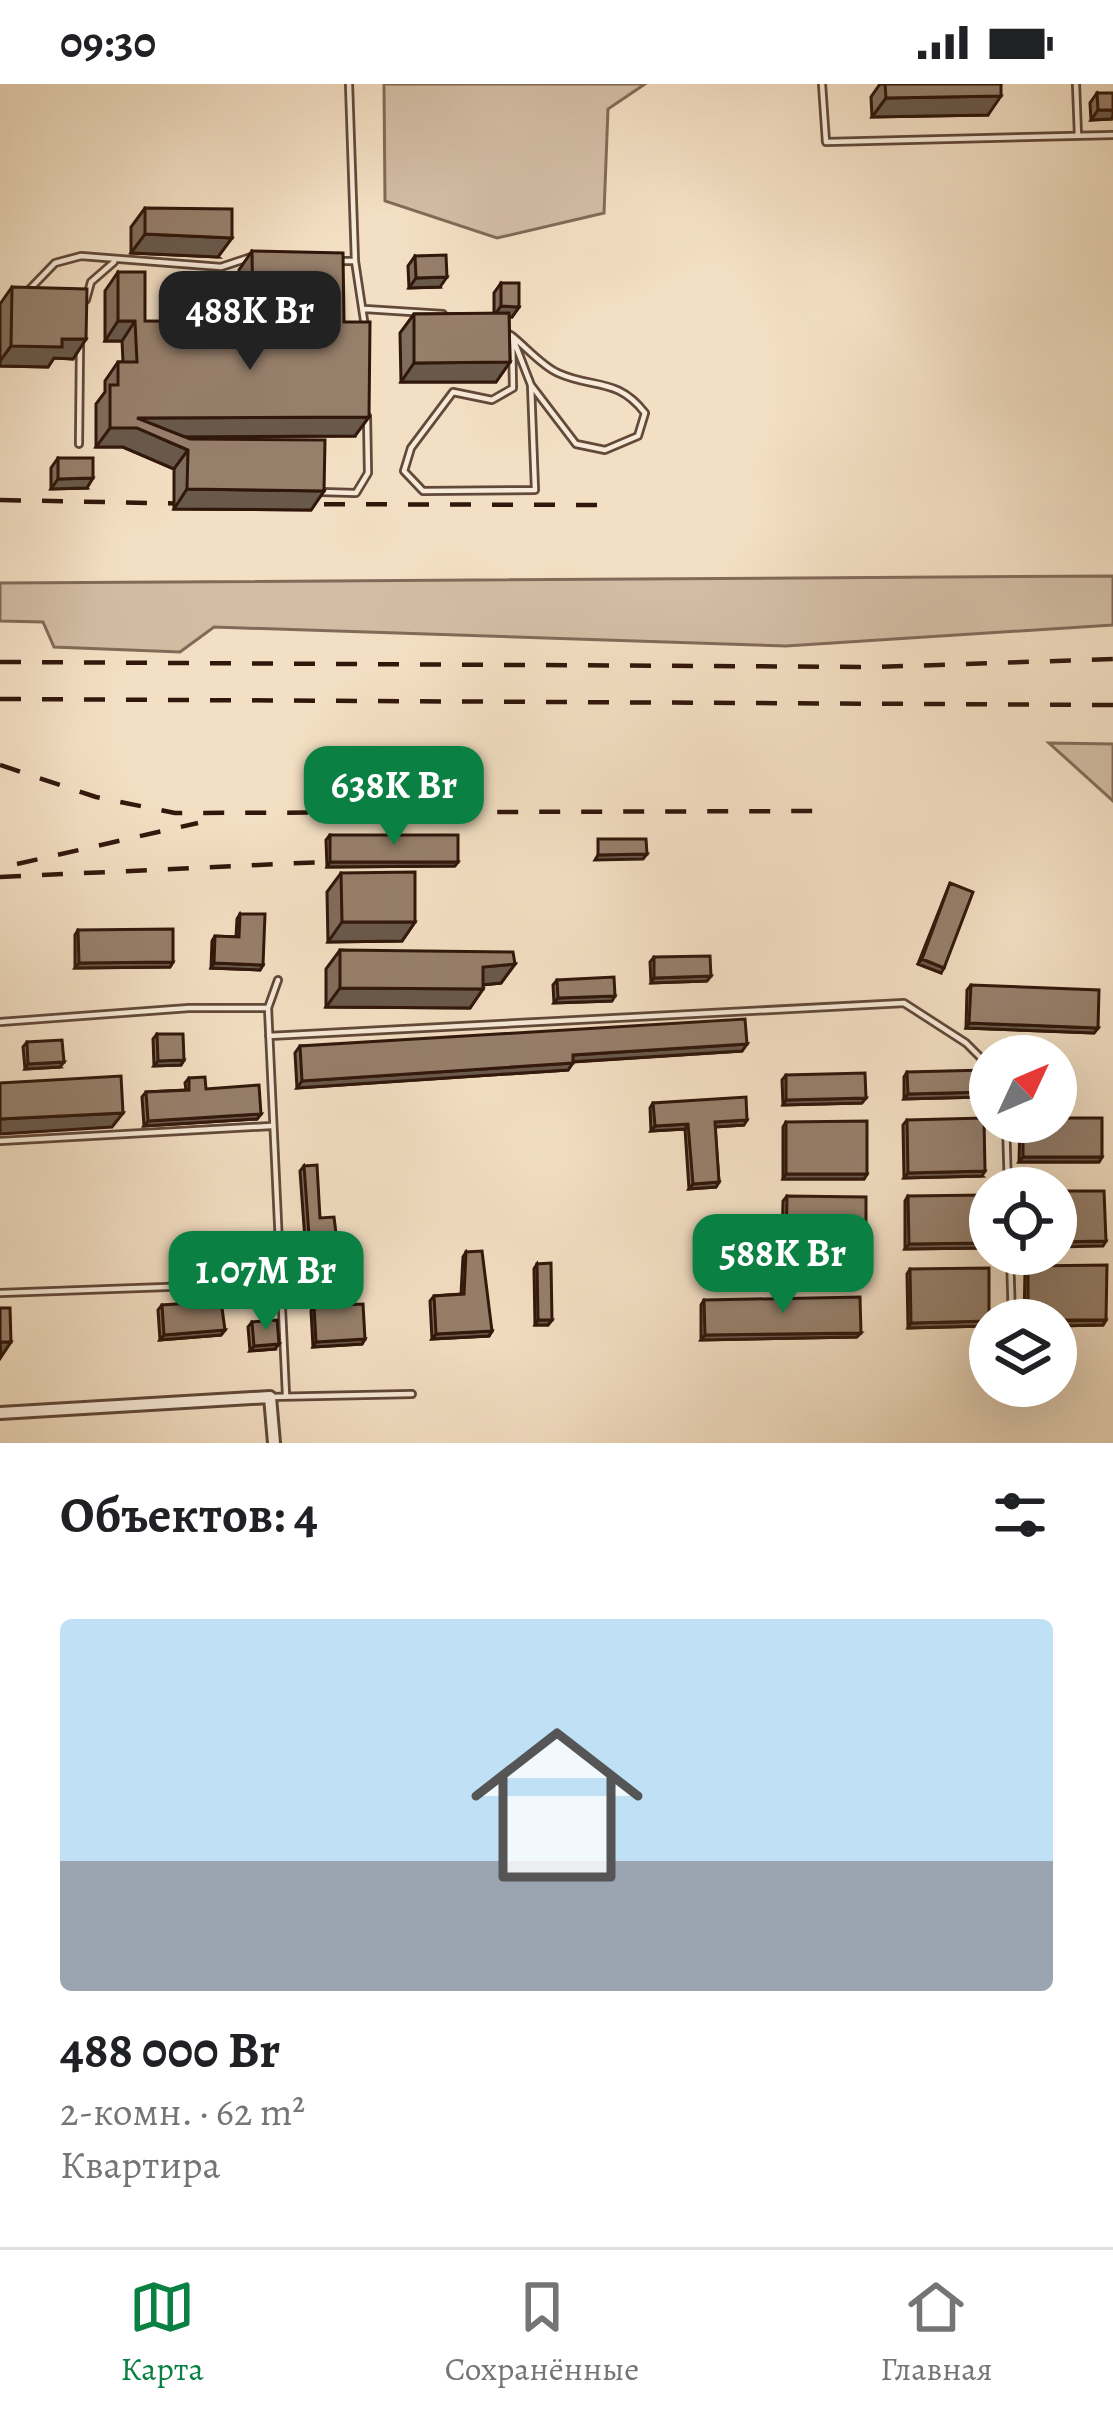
<!DOCTYPE html>
<html lang="ru">
<meta charset="utf-8">
<style>
:root{--surface:#fff;--page:#f2f2f2;--text:#202124;--muted:#757577;--line:#e0e0e0;--accent:#0b8043}
body{margin:0;font-family:Alegreya,serif;background:var(--page);color:var(--text);height:100vh;display:flex;flex-direction:column;font-size:45px;white-space:nowrap}
*{box-sizing:border-box;margin:0}
p{font-size:39px;color:var(--muted)}
.icon{flex:none;width:66px;height:66px;fill:none;stroke:currentColor;stroke-width:2;stroke-linecap:round;stroke-linejoin:round}
.map{position:relative;height:1359px;overflow:hidden}
.side{display:flex;flex-direction:column;background:var(--surface);flex:1}
.side>*{flex:none}
.needle{width:78px;rotate:46deg}
.buttons{position:absolute;left:969px;top:951px;display:grid;gap:24px}
.buttons a{display:grid;place-items:center;width:108px;height:108px;border-radius:50%;background:var(--surface);box-shadow:0 12px 48px #0002;font-size:60px}
.price{position:absolute;translate:-50% -102px;padding:0 27px;border-radius:24px;background:var(--accent);color:#fff;font-size:39px;line-height:78px;filter:drop-shadow(0 3px 6px #0008)}
.price::after{content:'';position:absolute;left:50%;top:72px;width:36px;height:27px;margin-left:-18px;background:inherit;clip-path:polygon(0 0,100% 0,50% 100%)}
.price.active{background:#222;color:#fff}
ul{padding:0;list-style:none}
li{display:grid;align-content:center;gap:24px;height:636px;padding:0 60px}
li+li{border-top:3px solid var(--line)}
li span{display:grid;place-items:center;height:372px;border-radius:12px;color:#555}
li>.icon{margin-inline-start:auto}
span .icon{width:216px;height:216px;fill:#fffc;stroke-width:1}
li b{font-size:51px}
h2{display:flex;justify-content:space-between;align-items:center;height:144px;padding:0 60px;font-size:51px}
.status{display:flex;justify-content:space-between;align-items:center;height:84px;padding:0 60px;background:var(--surface);direction:ltr}
.status svg{height:33px;fill:currentColor}
.dock{display:flex;justify-content:space-around;align-items:center;height:168px;border-top:3px solid var(--line);background:var(--surface);font-size:33px;color:var(--muted)}
.dock a{display:grid;justify-items:center;gap:6px}
.dock .active{color:var(--accent)}
.map>svg:first-child{display:block}
</style>
<div class="status"><b>09:30</b><svg viewBox="0 0 49 12"><path d="M0 12V9h3v3zM5 12V6h3v6zM10 12V3h3v9zM15 12V0h3v12zM26 1h20v11H26zM47 4h2v5h-2z"/></svg></div>
<div class="map">
<svg width="1113" height="1359" viewBox="0 0 1113 1359">
<rect width="100%" height="100%" fill="#f3dfc3"/>
<filter id="stains"><feTurbulence type="fractalNoise" baseFrequency=".00167" numOctaves="4"/><feColorMatrix values="0 0 0 0 .2 0 0 0 0 .09 0 0 0 0 .02 0 0 0 .5 -.17"/></filter>
<radialGradient id="worn" r=".72"><stop offset=".6" stop-color="#630" stop-opacity="0"/><stop offset="1" stop-color="#630" stop-opacity=".3"/></radialGradient>
<path fill="#d2bda4" stroke="#826a58" stroke-width="3" d="M384 0H645L608 25 604 129 497 154 385 117Z
M1113 492V541L786 562 214 543 180 568 54 563 43 538 0 537V499Z
M1049 659 1113 660V717Z"/>
<g fill="none" stroke-linecap="round" stroke-linejoin="round">
<defs>
<path id="service" d="M822 0 826 58 1113 51
M1076 0 1078 52
M341 177H355L349 0
M355 177 365 243
M27 208 55 179 81 172 221 183 251 173
M86 216 91 198 114 178
M365 225 443 230
M504 247 512 252 531 301 576 360 605 366 638 352 645 329C617 293 593 305 558 289 542 282 526 263 512 252L513 304 492 316 453 308 411 364 404 387 423 407 535 406 531 301
M79 360 80 262
M321 408 356 409 368 389 367 332
M278 896 268 924 286 1311
M0 938 189 924H268
M269 952 904 919 966 959 990 983
M1006 1038 1008 1104
M0 1057 271 1042
M1010 1170 1012 1236
M0 1209 276 1199
M270 1313 412 1310"/>
<path id="minor" d="M0 1329 270 1313 274 1359"/>
</defs>
<use href="#service" stroke="#624939" stroke-width="10"/>
<use href="#minor" stroke="#624939" stroke-width="16"/>
<use href="#service" stroke="#f7ead8" stroke-width="4.5"/>
<use href="#minor" stroke="#f7ead8" stroke-width="10"/>
<path stroke="#31170b" stroke-width="4.5" stroke-dasharray="21 21" stroke-linecap="butt" d="M0 416 204 420
M282 420 617 421
M0 578 876 583 1113 575
M0 615 1113 621
M0 681 96 713 175 729 815 727
M17 780 198 739
M0 793 323 778"/>
</g>
<path fill="#816d5c" stroke="#31170b" stroke-width="3" d="M880 0H1001L988 31 872 33 871 13Z
M1097 9 1111 35 1091 36 1090 19Z
M145 124 218 173 131 169V143Z
M252 167 344 238 355 352 186 353 324 407 311 426 174 425V385L123 363H96V320L105 308V297L118 278H123L122 257H105V207L118 188 145 237 240 238 239 186Z
M415 172 440 203 409 204 408 182Z
M501 199 519 223 512 233H509L510 278 496 298H401L400 249 414 230H494V209Z
M12 203 86 255 73 275 54 274 48 283 0 282V220Z
M58 374 87 404 51 405V384Z
M330 751 455 782 327 783 326 756Z
M341 789 415 838 402 857 328 858 327 808Z
M950 799 941 889 918 880Z
M240 830 263 881 260 886 211 884 212 857 215 852 236 853 237 835Z
M78 846 173 878 170 883 75 884V851Z
M340 866 515 880 501 899 483 901V905L470 924 326 923V885Z
M654 873 707 897 651 899 650 878Z
M557 896 612 917 554 919 553 901Z
M971 901 1098 944 1094 949 966 944 967 906Z
M157 950 184 976 181 981 154 982 153 955Z
M27 958 60 983 25 985 23 963Z
M747 960 742 967 573 978 568 986 297 1004 295 969 300 962Z
M907 988 983 1013 904 1015V993Z
M786 991 862 1019 783 1021 782 996Z
M189 994 206 1005 261 1030 257 1035 144 1042 142 1013 146 1008 186 1006 185 999Z
M653 1019 744 1041 715 1043 719 1098 716 1103 689 1105 685 1045 651 1047 650 1024Z
M907 1036 982 1092 904 1094 903 1041Z
M786 1038 867 1090 864 1095H783V1043Z
M1020 1038H1056L1102 1073 1099 1078H1019Z
M304 1082 320 1134 332 1154 305 1156 300 1087Z
M787 1112 866 1166 862 1171 782 1170 783 1117Z
M908 1112 984 1164 905 1165V1117Z
M466 1168 492 1247 489 1252 432 1255 430 1217 434 1212 461 1210 463 1173Z
M537 1180 552 1236 548 1241H535L534 1185Z
M1028 1182 1106 1236 1103 1241 1056 1242V1236H1024L1025 1187Z
M910 1185 989 1237 986 1242 908 1244 907 1190Z
M704 1216 857 1253 701 1256V1221Z
M162 1221 225 1246 221 1251 160 1256 158 1226Z
M314 1222 365 1255 362 1260 313 1263 311 1227Z
M252 1238 275 1265 250 1267 248 1243Z"/>
<path fill="#69594b" stroke="#31170b" stroke-width="3" d="M1001 12 988 31 872 33 886 14Z
M1098 26H1113V32L1111 35 1091 36Z
M145 150 232 154 218 173 131 169Z
M447 193 440 203 409 204 416 194Z
M501 222 519 223 512 233 494 232Z
M118 237H135L122 257H105Z
M62 255H86L73 275 54 274 48 283 0 282V277L11 262Z
M510 278 496 298H401L414 279Z
M369 333 355 352 158 353 188 366 174 385 123 363H96L110 344 137 334Z
M93 394 87 404 51 405 58 395Z
M187 405 324 407 311 426 174 425Z
M647 770 643 775 595 776 598 771Z
M330 778H458L455 782 327 783Z
M342 838H415L402 857 328 858Z
M922 875 944 884 941 889 918 880Z
M173 878 170 883 75 884 79 879Z
M214 879 263 881 260 886 211 884Z
M515 880 501 899 470 902 483 883Z
M711 892 707 897 651 899 654 894Z
M340 904 483 905 470 924 326 923Z
M615 912 612 917 554 919 558 914Z
M969 939 1098 944 1094 949 966 944Z
M747 960 742 967 568 978 573 971Z
M184 976 181 981 154 982 158 977Z
M64 978 60 983 25 985 28 980Z
M573 979 568 986 297 1004 302 997Z
M987 1008 983 1013 904 1015 908 1010Z
M866 1014 862 1019 783 1021 786 1016Z
M123 1029 112 1043 0 1050V1035Z
M261 1030 257 1035 144 1042 148 1037Z
M747 1036 744 1041 712 1043 715 1038Z
M688 1040 685 1045 651 1047 655 1042Z
M1023 1073H1102L1099 1078H1019Z
M985 1087 982 1092 904 1094 908 1089Z
M786 1090H867L864 1095H783Z
M719 1098 716 1103 689 1105 693 1100Z
M336 1149 332 1154 305 1156 309 1151Z
M1106 1157 1103 1162 1056 1163V1158Z
M987 1159 984 1164 905 1165 909 1160Z
M786 1165 866 1166 862 1171 782 1170Z
M538 1236H552L548 1241H535Z
M1106 1236 1103 1241 1056 1242V1237Z
M989 1237 986 1242 908 1244 911 1239Z
M225 1246 221 1251 160 1256 164 1251Z
M492 1247 489 1252 432 1255 436 1250Z
M861 1249 857 1253 701 1256 705 1251Z
M365 1255 362 1260 313 1263 316 1258Z
M0 1258H11L1 1273Z
M279 1260 275 1265 250 1267 254 1262Z"/>
<path fill="#967f6b" stroke="#31170b" stroke-width="3" d="M885 0H1001V12L886 14Z
M1097 9H1113V26H1098Z
M145 124 232 125V154L145 150Z
M252 167 343 169 344 238H370L369 333 137 334 190 355 325 356 324 407 187 405 188 366 137 344H110V301H118V278H137L135 237H118V188H145V237L253 238Z
M446 171 447 193 416 194 415 172Z
M501 199H519V223L501 222Z
M12 203 87 205 86 255H62V263L11 262Z
M509 229 510 278 414 279V230Z
M58 374H93V394L58 395Z
M330 751H458V778H330Z
M598 755H646L647 770 598 771Z
M415 788V838H342L341 789Z
M950 799 973 808 944 884 922 875Z
M240 830H265L263 881 214 879 215 852 239 853Z
M173 845V878L79 879 78 846Z
M340 866 513 868 515 880 483 883V905L340 904Z
M710 872 711 892 654 894V873Z
M614 893 615 912 558 914 557 896Z
M971 901 1099 906 1098 944 969 939Z
M745 935 747 960 573 971V979L302 997 300 962Z
M157 950H183L184 976 158 977Z
M62 956 64 978 28 980 27 958Z
M986 986 987 1008 908 1010 907 988Z
M865 989 866 1014 786 1016V991Z
M121 992 123 1029 0 1035V999Z
M205 993 206 1005 259 1001 261 1030 148 1037 146 1008 189 1006V994Z
M746 1013 747 1036 715 1038 719 1098 693 1100 688 1040 655 1042 653 1019Z
M984 1034 985 1087 908 1089 907 1036Z
M1056 1034H1102V1073H1023V1038H1056Z
M867 1037V1090H786V1038Z
M317 1081 320 1134 334 1133 336 1149 309 1151 304 1082Z
M1056 1107H1104L1106 1157 1056 1158Z
M986 1111 987 1159 909 1160 908 1112Z
M787 1112 866 1113V1166L786 1165Z
M482 1167 492 1247 436 1250 434 1212 464 1210 466 1168Z
M551 1179 552 1236H538L537 1180Z
M1107 1181 1106 1236H1028V1182Z
M989 1184V1237L911 1239 910 1185Z
M860 1213 861 1249 705 1251 704 1216Z
M221 1217 225 1246 164 1251 162 1221Z
M363 1220 365 1255 316 1258 314 1222Z
M0 1224H10L11 1258H0Z
M277 1236 279 1260 254 1262 252 1238Z"/>
<rect width="100%" height="100%" filter="url(#stains)"/>
<rect width="100%" height="100%" fill="url(#worn)"/>
</svg>
<div class="buttons">
<a><svg class="needle" viewBox="-14 -14 28 28"><path d="M0-13l5 13h-10z" fill="#e53935"/><path d="M0 13l5-13h-10z" fill="#757577"/></svg></a>
<a><svg class="icon" aria-label="locate" viewBox="0 0 24 24"><circle cx="12" cy="12" r="6"/><path d="M12 2v4M12 18v4M2 12h4M18 12h4"/></svg></a>
<a><svg class="icon" aria-label="layers" viewBox="0 0 24 24"><path d="M12 4l9 5-9 5-9-5zM3 14l9 5 9-5"/></svg></a>
</div>
<b class="price active" style="left:250px;top:289px">488K Br</b>
<b class="price" style="left:394px;top:764px">638K Br</b>
<b class="price" style="left:783px;top:1232px">588K Br</b>
<b class="price" style="left:266px;top:1249px">1.07M Br</b>
</div>
<section class="side">
<h2>Объектов: 4<svg class="icon" aria-label="filters" viewBox="0 0 24 24"><path d="M4 7h16M4 17h16"/><circle cx="9" cy="7" r="2"/><circle cx="15" cy="17" r="2"/></svg></h2>
<ul>
<li><span style="background:linear-gradient(#bfe0f5 65%,#9aa5b1 0)"><svg class="icon" aria-label="home" viewBox="0 0 24 24"><path d="M3 11l9-7 9 7M6 9v11h12V9"/></svg></span><div><b>488 000 Br</b><p>2-комн. · 62 m²</p><p>Квартира</p></div></li>
</ul>
</section>
<nav class="dock">
<a class="active"><svg class="icon" aria-label="map" viewBox="0 0 24 24"><path d="M3 6l6-2 6 2 6-2v14l-6 2-6-2-6 2zM9 4v14M15 6v14"/></svg>Карта</a>
<a><svg class="icon" aria-label="saved" viewBox="0 0 24 24"><path d="M7 4h10v16l-5-4-5 4z"/></svg>Сохранённые</a>
<a><svg class="icon" aria-label="home" viewBox="0 0 24 24"><path d="M3 11l9-7 9 7M6 9v11h12V9"/></svg>Главная</a>
</nav>
